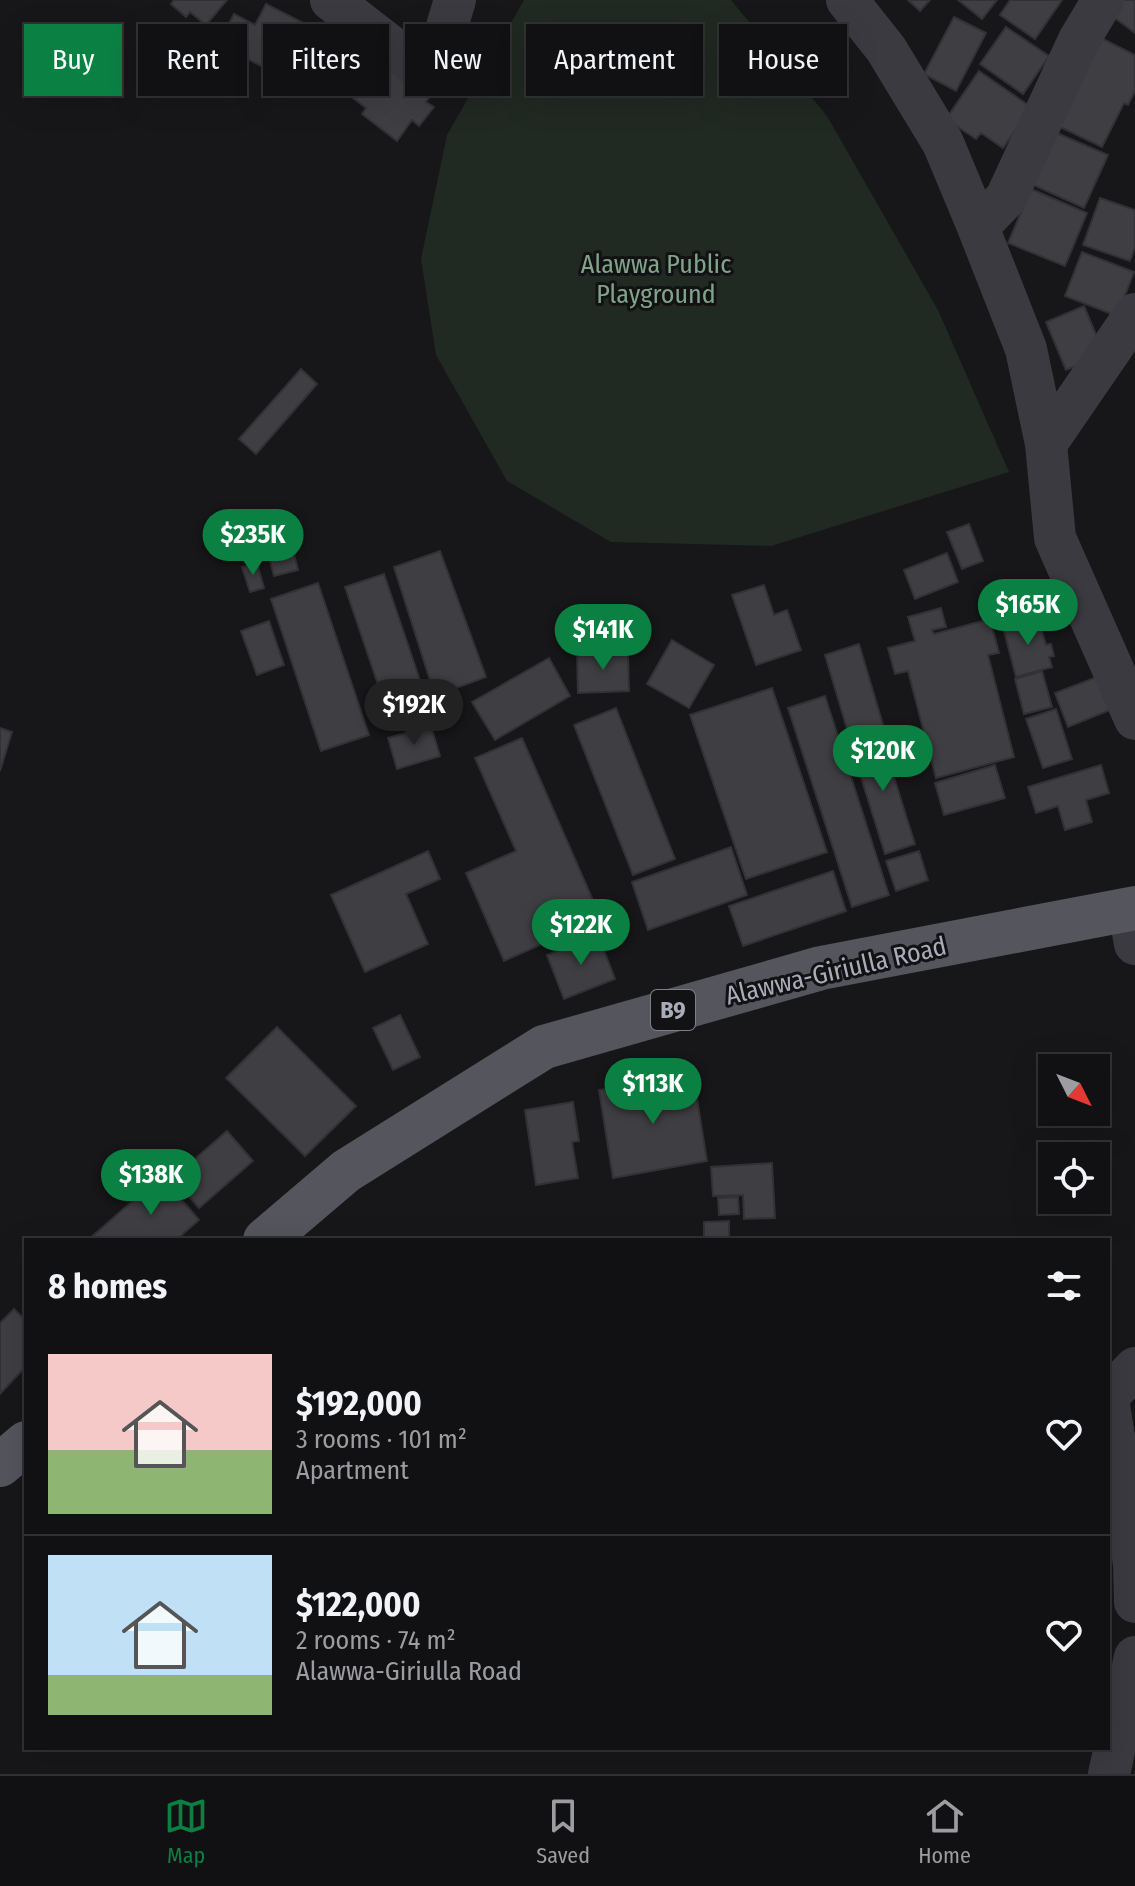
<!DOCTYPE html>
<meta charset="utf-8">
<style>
:root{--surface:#111113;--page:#1e1f21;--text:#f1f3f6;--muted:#9c9da0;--line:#303133;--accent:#0b8043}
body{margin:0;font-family:"Fira Sans Condensed",sans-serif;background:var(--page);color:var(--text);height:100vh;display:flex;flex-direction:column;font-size:30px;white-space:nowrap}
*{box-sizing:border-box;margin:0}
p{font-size:26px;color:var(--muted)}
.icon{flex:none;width:44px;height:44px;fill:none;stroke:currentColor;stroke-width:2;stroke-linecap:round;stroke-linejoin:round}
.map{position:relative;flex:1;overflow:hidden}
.side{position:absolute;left:24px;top:1238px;width:1086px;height:512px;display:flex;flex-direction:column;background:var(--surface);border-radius:0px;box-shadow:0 8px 32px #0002,0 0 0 2px var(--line)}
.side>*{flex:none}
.hud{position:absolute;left:24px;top:24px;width:1088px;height:72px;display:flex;gap:16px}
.needle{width:52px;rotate:132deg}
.tools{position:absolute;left:1038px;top:1054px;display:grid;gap:16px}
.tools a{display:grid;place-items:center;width:72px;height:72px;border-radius:0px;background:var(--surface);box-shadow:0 8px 32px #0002,0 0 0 2px var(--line);font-size:40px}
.price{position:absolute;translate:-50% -68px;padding:0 18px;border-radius:28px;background:var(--accent);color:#fff;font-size:26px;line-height:52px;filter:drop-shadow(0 2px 4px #0008)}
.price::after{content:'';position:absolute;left:50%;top:48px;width:24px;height:18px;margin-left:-12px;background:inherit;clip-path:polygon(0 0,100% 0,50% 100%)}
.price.selected{background:#222;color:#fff}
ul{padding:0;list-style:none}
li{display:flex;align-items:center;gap:24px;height:200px;padding:0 24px}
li+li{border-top:2px solid var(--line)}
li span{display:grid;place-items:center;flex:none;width:224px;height:160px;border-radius:0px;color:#555}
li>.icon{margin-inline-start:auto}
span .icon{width:96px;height:96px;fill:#fffc;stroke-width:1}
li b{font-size:34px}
h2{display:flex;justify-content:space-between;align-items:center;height:96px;padding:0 24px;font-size:34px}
.chip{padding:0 28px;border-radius:0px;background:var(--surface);box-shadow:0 8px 32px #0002,0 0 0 2px var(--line);font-size:28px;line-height:72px}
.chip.selected{background:var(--accent);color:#fff}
.menu{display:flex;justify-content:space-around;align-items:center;height:112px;border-top:2px solid var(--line);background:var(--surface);font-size:22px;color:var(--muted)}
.menu a{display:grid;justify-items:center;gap:4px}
.menu .selected{color:var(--accent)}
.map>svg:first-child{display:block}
</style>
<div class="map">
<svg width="1135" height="1774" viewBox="0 0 1135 1774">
<rect width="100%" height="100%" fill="#171719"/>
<path fill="#212923" d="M524 0H731L827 116 938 310 1009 472 771 546 611 542 507 481 436 355 421 259 447 135Z"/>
<path fill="#3f3f43" stroke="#323135" stroke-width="2" d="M174 0H227L206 25 190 12 186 17 171 4Z
M908 0H930L920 11Z
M958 0H997L982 19Z
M1010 0H1062L1035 39 1000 15Z
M1110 0H1135V33L1103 9Z
M266 4 307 25 281 76 218 44 234 14 255 25Z
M954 17 986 33 956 91 924 74Z
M1006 27 1049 56 1023 94 980 64Z
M1099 37 1135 55V91L1128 105 1124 103 1102 147 1056 125Z
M386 53 435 89 426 102 434 107 419 126 412 120 397 141 362 114 366 108 353 98Z
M979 71 1031 107 1003 148 981 133 976 139 946 119Z
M1052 131 1108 155 1084 208 1029 183Z
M1031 189 1087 213 1065 266 1008 243Z
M1100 198 1135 210V247L1130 261 1083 245Z
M1082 252 1134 272 1117 316 1065 296Z
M1084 306 1104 354 1066 370 1046 322Z
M301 369 317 384 256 454 239 439Z
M969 524 983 561 962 569 947 532Z
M293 550 298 570 274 576 269 556Z
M440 551 486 677 435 696 394 567Z
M947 553 958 582 915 599 904 570Z
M257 563 264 588 250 592 242 567Z
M384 574 426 698 387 711 345 587Z
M318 583 369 735 321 751 271 599Z
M764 585 774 615 787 610 801 650 756 665 732 595Z
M941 608 946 627 932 630 934 634 990 619 999 653 988 655 1014 757 936 778 908 671 895 674 888 648 915 641 908 617Z
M1038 618 1046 645 1051 644 1054 656 1049 657 1052 667 1016 677 1003 627Z
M269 621 284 665 257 675 241 631Z
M672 640 714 665 689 708 647 684Z
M859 644 884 728 850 739 825 655Z
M628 651 629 691 578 693 577 653Z
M549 658 570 696 495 740 472 702Z
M1042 671 1052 707 1024 714 1015 679Z
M1102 675 1115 708 1068 727 1055 693Z
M772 688 827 852 746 879 690 715Z
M825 696 889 895 852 907 788 708Z
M616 708 675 859 633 875 574 725Z
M1056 709 1072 759 1043 768 1026 719Z
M431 726 440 756 397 769 388 738Z
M0 728 12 732 0 771Z
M880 733 915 844 885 854 850 742Z
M522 738 599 914 558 932 560 936 504 961 466 873 516 851 475 758Z
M995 765 1005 798 944 815 935 783Z
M1101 765 1109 793 1086 800 1092 822 1065 830 1058 806 1036 813 1028 787Z
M731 847 747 895 648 930 632 882Z
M428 851 440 879 406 894 428 944 365 972 331 895Z
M919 851 928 880 896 891 886 861Z
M833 871 846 911 743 946 729 906Z
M598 935 615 979 564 999 547 955Z
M400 1015 420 1057 393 1070 373 1028Z
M277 1027 356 1106 305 1156 226 1078Z
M693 1074 707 1161 613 1178 599 1090Z
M573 1102 579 1141 572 1142 578 1178 536 1185 525 1110Z
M227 1131 253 1161 199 1208 173 1178Z
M772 1163 775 1218 744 1219 743 1195 713 1196 711 1167Z
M161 1176 199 1220 176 1240H88Z
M738 1197 739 1214 719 1215 718 1198Z
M729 1221V1240H704V1222Z
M14 1309 26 1321V1366L0 1394V1323Z"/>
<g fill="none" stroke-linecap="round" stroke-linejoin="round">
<path stroke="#3a3a40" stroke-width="42" d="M331 0 415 65 430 60 445 33 455 0
M847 0 886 49 943 143 978 227 1026 349 1046 444 1055 538 1135 719
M978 227 1006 198 1079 40 1103 0
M1046 444 1135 314
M1129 910 1135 944
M1108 1396 1135 1368
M1108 1399 1134 1564 1135 1602
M1109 1774 1135 1657"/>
<path stroke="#54555d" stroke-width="44" d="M265 1240 346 1171 544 1047 821 968 1135 908
M0 1465 26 1443"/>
</g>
<g text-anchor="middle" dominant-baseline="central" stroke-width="6" stroke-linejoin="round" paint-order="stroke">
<rect fill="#121214" stroke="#7c7e88" stroke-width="2" x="651" y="990" width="44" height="40" rx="6"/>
<g font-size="24" font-weight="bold" fill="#aaacb9">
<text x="673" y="1010">B9</text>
</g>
<g font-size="26" fill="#81a389" stroke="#121214">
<text x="656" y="264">Alawwa Public<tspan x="656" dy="30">Playground</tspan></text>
</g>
<g font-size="26" fill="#aaacb9" stroke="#121214">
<text transform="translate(836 971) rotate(-13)">Alawwa-Giriulla Road</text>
</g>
</g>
</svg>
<div class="tools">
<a><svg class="needle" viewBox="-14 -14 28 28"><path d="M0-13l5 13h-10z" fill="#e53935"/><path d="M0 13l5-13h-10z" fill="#9c9da0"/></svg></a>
<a><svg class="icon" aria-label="locate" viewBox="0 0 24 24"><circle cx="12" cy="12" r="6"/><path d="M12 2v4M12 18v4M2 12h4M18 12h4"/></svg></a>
</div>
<b class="price" style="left:253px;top:577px">$235K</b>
<b class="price" style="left:1028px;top:647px">$165K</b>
<b class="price" style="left:603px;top:672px">$141K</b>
<b class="price selected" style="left:414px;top:747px">$192K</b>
<b class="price" style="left:883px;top:793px">$120K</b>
<b class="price" style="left:581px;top:967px">$122K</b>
<b class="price" style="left:653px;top:1126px">$113K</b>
<b class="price" style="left:151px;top:1217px">$138K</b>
<div class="hud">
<a class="chip selected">Buy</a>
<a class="chip">Rent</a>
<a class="chip">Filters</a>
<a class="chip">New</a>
<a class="chip">Apartment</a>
<a class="chip">House</a>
</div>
<section class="side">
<h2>8 homes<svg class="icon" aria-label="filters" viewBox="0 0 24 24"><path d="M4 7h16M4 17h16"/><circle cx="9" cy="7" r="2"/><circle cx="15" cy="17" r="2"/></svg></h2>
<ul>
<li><span style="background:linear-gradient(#f6c9c9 60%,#8fb573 0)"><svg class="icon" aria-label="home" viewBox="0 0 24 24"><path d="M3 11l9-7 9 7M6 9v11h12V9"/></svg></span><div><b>$192,000</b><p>3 rooms · 101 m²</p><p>Apartment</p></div><svg class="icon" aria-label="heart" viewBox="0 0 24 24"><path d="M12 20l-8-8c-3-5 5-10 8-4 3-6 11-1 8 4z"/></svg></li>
<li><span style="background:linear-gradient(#bfe0f5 75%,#8fb573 0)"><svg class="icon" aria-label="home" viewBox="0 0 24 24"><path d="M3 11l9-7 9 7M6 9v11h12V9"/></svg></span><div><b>$122,000</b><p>2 rooms · 74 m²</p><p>Alawwa-Giriulla Road</p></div><svg class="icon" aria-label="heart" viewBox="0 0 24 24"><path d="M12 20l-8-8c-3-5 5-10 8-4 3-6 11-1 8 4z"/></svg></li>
</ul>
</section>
</div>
<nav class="menu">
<a class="selected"><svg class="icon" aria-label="map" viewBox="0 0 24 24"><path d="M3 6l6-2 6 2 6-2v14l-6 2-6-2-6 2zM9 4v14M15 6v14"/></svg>Map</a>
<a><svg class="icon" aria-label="saved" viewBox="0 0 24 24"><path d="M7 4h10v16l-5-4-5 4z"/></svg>Saved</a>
<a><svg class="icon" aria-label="home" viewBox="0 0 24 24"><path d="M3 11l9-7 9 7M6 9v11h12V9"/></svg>Home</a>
</nav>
